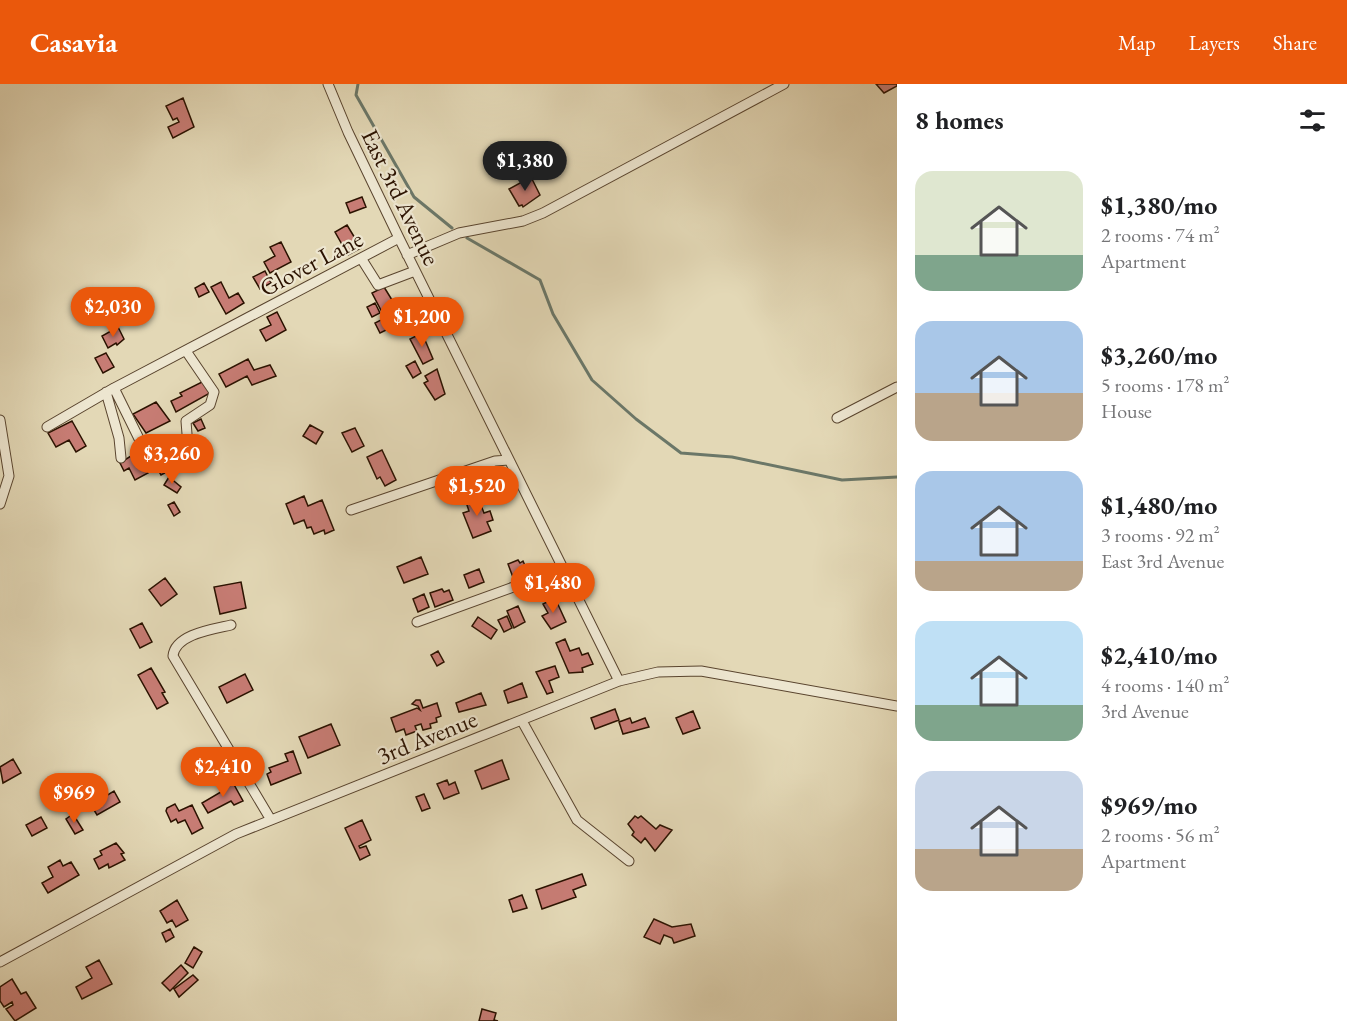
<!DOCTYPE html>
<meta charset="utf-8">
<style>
:root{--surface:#fff;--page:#f6f6f6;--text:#202124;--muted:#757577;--accent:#ea580c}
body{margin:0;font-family:"EB Garamond",serif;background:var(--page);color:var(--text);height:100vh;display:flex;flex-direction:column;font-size:22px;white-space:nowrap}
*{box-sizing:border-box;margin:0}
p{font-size:20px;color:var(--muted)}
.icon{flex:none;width:33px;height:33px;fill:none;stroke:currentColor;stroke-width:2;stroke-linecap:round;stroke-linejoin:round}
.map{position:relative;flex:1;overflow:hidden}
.details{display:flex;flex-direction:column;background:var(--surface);width:450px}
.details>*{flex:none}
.price{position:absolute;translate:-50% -51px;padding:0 14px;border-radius:21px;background:var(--accent);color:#fff;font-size:20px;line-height:39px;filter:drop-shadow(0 2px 3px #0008)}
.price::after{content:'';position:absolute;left:50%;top:36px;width:18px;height:14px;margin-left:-9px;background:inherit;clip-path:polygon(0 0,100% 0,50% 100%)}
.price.current{background:#222;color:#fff}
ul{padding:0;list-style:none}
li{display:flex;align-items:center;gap:18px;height:150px;padding:0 18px}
li span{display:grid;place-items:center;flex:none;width:168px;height:120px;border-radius:18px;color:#555}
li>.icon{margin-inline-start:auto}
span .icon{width:72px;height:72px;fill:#fffc;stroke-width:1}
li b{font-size:26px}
h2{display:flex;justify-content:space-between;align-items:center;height:72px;padding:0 18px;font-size:26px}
header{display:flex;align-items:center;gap:36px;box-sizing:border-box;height:84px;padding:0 30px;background:var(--accent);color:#fff}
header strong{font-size:28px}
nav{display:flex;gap:33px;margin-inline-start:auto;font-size:21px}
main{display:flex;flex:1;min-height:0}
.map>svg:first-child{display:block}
</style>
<header>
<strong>Casavia</strong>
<nav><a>Map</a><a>Layers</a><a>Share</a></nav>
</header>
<main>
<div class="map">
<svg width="897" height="937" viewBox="0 0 897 937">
<rect width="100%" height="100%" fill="#e3d8b6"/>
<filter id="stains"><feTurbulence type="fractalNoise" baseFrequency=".00333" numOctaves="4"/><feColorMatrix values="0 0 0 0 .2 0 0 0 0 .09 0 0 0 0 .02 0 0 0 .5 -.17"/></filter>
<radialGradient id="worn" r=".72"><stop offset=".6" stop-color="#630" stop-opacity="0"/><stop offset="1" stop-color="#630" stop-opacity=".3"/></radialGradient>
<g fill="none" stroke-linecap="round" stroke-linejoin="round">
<path stroke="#6b7768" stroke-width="3" d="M358 0 356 11 414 113 452 144
M467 154 540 196 553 230 592 296 636 335 681 369 732 373 842 396 897 393"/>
</g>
<path fill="#c77c74" stroke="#2b1200" stroke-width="1.5" d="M876 0H897V2L884 9Z
M183 14 194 43 173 54 168 43 179 38 177 34 173 36 166 22Z
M531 93 540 111 523 123 522 121 519 122 509 105Z
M362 113 366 123 350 129 346 119Z
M347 141 361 164 348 171 335 148Z
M281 158 291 178 270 189 264 178 275 172 270 163Z
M265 187 271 199 260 205 253 193Z
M221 198 229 214 238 209 244 219 226 230 211 203Z
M204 199 209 208 199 213 195 204Z
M384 203 405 237 380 249 375 239 385 234 372 209Z
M375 219 380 229 372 233 367 223Z
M277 228 286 246 266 257 260 246 271 241 267 233Z
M118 243 124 255 117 261 116 259 108 264 102 252Z
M422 249 433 275 423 280 410 255Z
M106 269 114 283 103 289 95 274Z
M248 275 254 286 270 281 276 292 252 301 247 292 226 303 219 290Z
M415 277 421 289 413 294 406 282Z
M437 285 445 310 435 316 424 299 428 297 425 292Z
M204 297 210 309 176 328 171 317 182 312 180 309Z
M156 318 170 337 146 349 133 330Z
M201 335 205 344 198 347 193 339Z
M72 337 86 362 76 368 69 356 56 363 48 349Z
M310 341 323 348 316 360 303 352Z
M355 344 364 362 352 368 342 349Z
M382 366 396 396 385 402 380 393 377 395 367 373Z
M137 368 148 389 135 396 129 384 124 387 120 379Z
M169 375 174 384 161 391 156 382Z
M169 393 181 403 177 409 164 401Z
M477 411 484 429 490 427 493 436 487 438 491 447 473 454 463 429 469 427 465 415Z
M304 412 308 422 322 416 334 446 325 450 324 446 314 450 311 443 307 444 304 436 294 440 286 420Z
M174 418 180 428 174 432 168 421Z
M421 473 428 490 404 499 397 483Z
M518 476 520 479 523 477 527 486 524 487 526 491 514 496 508 480Z
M479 485 484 498 469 504 464 491Z
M165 494 177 510 161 522 149 506Z
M241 498 246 524 220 530 214 503Z
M442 505 444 508 449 506 453 516 435 523 430 509Z
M424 510 429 523 418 528 413 515Z
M555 514 566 538 551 545 542 532 548 529 543 520Z
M518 522 525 538 514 544 507 527Z
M507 532 512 544 504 548 498 536Z
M478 533 497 546 491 555 472 542Z
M142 539 152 558 140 564 130 545Z
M565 555 570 567 579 564 582 571 588 569 593 580 582 584 583 588 569 589 556 559Z
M438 567 444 578 437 582 431 571Z
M555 582 559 593 549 597 553 608 547 610 536 588Z
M151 584 165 608 162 609 168 619 157 625 138 591Z
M245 590 253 606 227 619 219 603Z
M522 599 527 613 508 619 504 607Z
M481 609 486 621 459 628 456 619Z
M416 616H420L423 624 437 619 441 632 436 634 437 638 430 640 431 644 423 646 421 640 415 642 417 647 406 651 404 645 396 648 391 634 417 624 420 626 418 622 412 620Z
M615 625 619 636 595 645 591 634Z
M693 627 700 644 683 650 676 634Z
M630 634 632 639 645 634 649 643 623 650 619 638Z
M331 640 340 661 308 674 299 653Z
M293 667 301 689 271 701 267 690 271 688 269 684 288 677 285 670Z
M13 675 21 689 3 699 0 683Z
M502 676 509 695 482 705 475 687Z
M447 696 449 701 455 698 459 709 444 715 437 700Z
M232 697 243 717 234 721 231 717 208 729 202 719 226 705 224 702Z
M114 707 120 718 97 731 91 721Z
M424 710 430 724 422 727 416 713Z
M175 720 179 727 192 721 203 744 192 750 185 736 178 739 176 735 171 738 166 727 167 724Z
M73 730 83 746 75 750 66 735Z
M635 732 638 734 641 732 656 745 660 741 672 746 655 767 645 754 641 759 632 751 634 748 628 740Z
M41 733 47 744 32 752 26 741Z
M362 736 371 756 359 762 360 764 366 762 370 771 360 776 345 744Z
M116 759 124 769 121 770 125 776 109 784 108 780 99 785 94 775 102 771 100 767Z
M60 776 63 782 71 778 79 791 48 809 42 799 53 793 48 783Z
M582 790 586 801 573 806 576 813 542 825 536 806Z
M522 811 527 824 513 828 509 816Z
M177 816 188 836 176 843 172 836 167 839 160 827Z
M654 835 672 843 691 840 695 852 674 859 672 854 664 851 660 860 644 853Z
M170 845 174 853 166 858 162 849Z
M194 863 202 868 193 884 185 879Z
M99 876 112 900 82 915 76 903 92 894 86 883Z
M181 881 188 889 170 907 162 899Z
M193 891 198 896 179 913 174 905Z
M12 895 21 910 26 908 36 924 15 937 6 925 13 921 12 918 4 923 0 917V903Z
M482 925 496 929 494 936 498 937H479Z"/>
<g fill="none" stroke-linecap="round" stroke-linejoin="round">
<defs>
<path id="minor" d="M328 0 348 48 399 154 619 597
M407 171 459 149 523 137 543 129 784 0
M361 174 378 201 415 187
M186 267 214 308 210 321 186 337 187 350
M114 304 150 377
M106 308 119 354 121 374
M837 334 897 303
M0 336 9 392 0 420
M47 343 114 304 399 154
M351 426 495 377 509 376
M417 538 563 485
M231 541C214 545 175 550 173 572L271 736
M522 637 577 736 629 777
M0 878 236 750 619 597 658 588 701 587 897 622"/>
</defs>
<use href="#minor" stroke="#59442e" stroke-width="11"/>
<use href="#minor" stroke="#ede6d0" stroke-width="9"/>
</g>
<g text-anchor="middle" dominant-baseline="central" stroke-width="4.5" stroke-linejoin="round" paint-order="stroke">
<g font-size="24" fill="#2b1200" stroke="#ede6d0">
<text transform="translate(401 113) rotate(64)">East 3rd Avenue</text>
<text transform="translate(311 179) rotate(-28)">Glover Lane</text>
<text transform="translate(427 653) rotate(-22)">3rd Avenue</text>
</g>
</g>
<rect width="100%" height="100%" filter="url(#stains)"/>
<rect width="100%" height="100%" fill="url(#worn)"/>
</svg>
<b class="price current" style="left:525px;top:108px">$1,380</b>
<b class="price" style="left:113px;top:254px">$2,030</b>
<b class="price" style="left:422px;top:264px">$1,200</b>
<b class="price" style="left:172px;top:401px">$3,260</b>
<b class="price" style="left:477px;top:433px">$1,520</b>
<b class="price" style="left:553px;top:530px">$1,480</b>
<b class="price" style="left:223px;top:714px">$2,410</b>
<b class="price" style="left:74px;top:740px">$969</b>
</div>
<section class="details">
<h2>8 homes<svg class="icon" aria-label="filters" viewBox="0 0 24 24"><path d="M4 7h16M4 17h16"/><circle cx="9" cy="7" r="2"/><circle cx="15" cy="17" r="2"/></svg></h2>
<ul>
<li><span style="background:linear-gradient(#dfe7d0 70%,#7fa58c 0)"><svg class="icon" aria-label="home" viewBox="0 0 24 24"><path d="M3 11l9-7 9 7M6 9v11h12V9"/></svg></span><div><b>$1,380/mo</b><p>2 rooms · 74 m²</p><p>Apartment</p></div></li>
<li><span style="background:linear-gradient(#a9c7e8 60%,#b9a48a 0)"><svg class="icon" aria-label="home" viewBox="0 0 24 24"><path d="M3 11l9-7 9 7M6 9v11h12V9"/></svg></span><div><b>$3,260/mo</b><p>5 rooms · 178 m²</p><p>House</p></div></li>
<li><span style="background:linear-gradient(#a9c7e8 75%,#b9a48a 0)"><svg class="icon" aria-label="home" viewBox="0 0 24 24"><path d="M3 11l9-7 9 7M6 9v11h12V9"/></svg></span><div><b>$1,480/mo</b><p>3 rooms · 92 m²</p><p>East 3rd Avenue</p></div></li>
<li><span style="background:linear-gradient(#bfe0f5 70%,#7fa58c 0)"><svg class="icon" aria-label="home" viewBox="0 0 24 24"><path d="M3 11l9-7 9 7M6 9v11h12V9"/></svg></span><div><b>$2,410/mo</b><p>4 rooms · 140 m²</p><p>3rd Avenue</p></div></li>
<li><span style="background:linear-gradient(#c9d6e8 65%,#b9a48a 0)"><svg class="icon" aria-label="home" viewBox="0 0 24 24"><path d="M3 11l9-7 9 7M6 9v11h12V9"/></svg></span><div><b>$969/mo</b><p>2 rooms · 56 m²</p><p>Apartment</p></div></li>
</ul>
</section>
</main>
